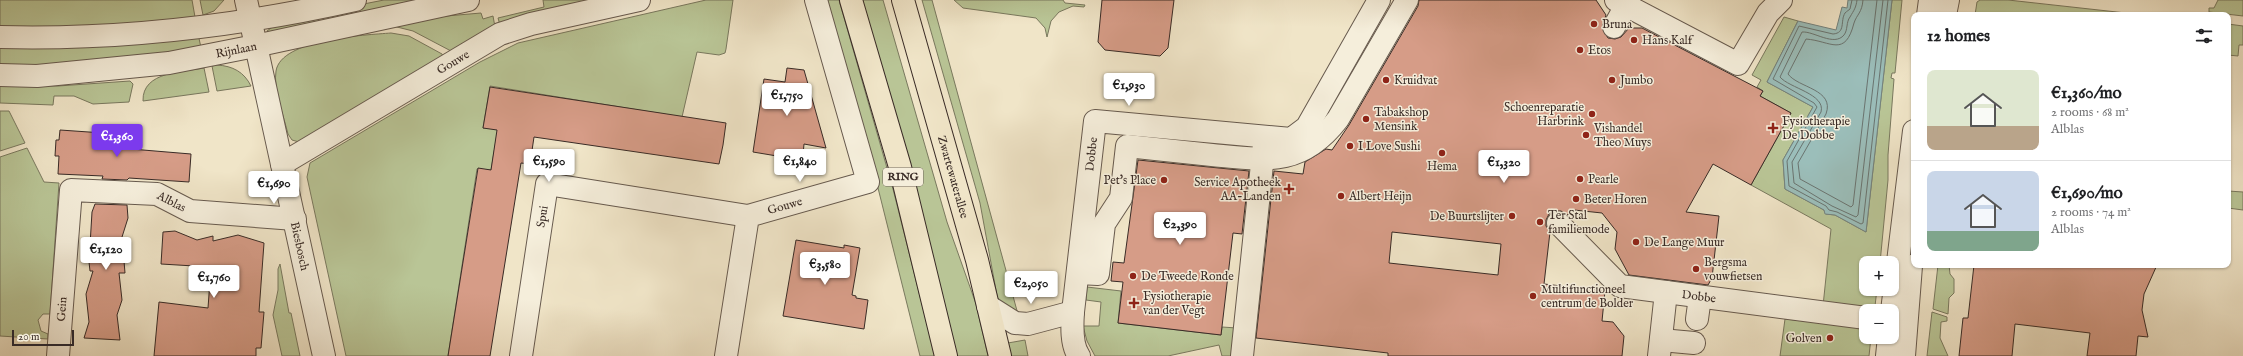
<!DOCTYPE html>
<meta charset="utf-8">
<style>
:root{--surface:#fff;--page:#f2f2f2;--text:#202124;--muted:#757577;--line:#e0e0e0;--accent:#7c3aed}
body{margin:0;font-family:"IM FELL English",serif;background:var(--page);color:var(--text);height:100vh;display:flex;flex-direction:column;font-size:15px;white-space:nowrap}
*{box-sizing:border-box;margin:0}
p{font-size:13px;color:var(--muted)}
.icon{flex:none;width:22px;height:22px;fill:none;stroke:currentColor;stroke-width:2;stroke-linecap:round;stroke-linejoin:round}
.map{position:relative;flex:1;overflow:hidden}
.sheet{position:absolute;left:1911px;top:12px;width:320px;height:256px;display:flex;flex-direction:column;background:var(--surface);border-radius:8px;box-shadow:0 1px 3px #0004}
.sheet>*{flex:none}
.fabs{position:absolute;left:1859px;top:256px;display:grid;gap:8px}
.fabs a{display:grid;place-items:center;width:40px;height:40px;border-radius:8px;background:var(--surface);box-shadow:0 1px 3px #0004;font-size:20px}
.scale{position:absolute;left:12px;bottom:10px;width:62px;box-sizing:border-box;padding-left:4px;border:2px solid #392b26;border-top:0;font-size:11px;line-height:14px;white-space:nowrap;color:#392b26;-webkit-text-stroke:3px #f5eedb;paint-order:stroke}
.price{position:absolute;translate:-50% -34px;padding:0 9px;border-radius:4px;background:#fff;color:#222;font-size:13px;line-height:26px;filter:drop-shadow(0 1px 2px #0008)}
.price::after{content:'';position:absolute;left:50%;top:24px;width:12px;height:9px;margin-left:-6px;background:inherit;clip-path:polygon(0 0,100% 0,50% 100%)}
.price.active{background:var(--accent);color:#fff}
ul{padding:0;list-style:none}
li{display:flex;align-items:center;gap:12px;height:100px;padding:0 16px}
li+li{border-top:1px solid var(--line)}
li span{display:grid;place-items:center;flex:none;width:112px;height:80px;border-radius:8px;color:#555}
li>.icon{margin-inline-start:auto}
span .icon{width:48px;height:48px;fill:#fffc;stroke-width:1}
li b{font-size:17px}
h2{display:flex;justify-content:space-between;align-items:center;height:48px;padding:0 16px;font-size:17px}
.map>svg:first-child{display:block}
</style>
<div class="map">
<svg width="2243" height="356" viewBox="0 0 2243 356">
<rect width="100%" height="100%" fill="#f0e5c8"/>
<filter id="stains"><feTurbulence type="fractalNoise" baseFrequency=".005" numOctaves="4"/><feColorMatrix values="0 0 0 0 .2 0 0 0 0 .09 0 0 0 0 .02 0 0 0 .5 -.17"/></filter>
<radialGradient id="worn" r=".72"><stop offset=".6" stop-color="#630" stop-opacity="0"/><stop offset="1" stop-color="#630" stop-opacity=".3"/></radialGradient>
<path fill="#b9c596" stroke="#79785e" d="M0 0H192L195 17 135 24 0 29Z
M200 0H224L214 11 203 15Z
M384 0H443L268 32 267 31 282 20Z
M543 0H606L500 25 498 18 544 7Z
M706 0H733L726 49 725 53 719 55 697 52 682 117 490 86 483 128 498 129 491 170 477 169 448 356H346L307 177 310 163 480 62 518 43Z
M825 0H839L893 189 935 356H920L872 164Z
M861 0H883L947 222 976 304 988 356H957L909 165Z
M922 0H932L1019 318 998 301 980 203Z
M954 0H1063L1065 3 1085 5 1084 7 1073 6 1059 12 1051 21 1047 37 1045 28 1036 18 963 8Z
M1892 0H1902L1895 73H1892L1891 78 1894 79 1888 155V180L1880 263H1866V289H1877L1875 306 1868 311 1823 306 1831 229 1751 185 1791 113 1760 96 1763 91 1757 87 1761 80 1752 75 1784 17 1798 21 1767 82 1813 107 1783 160 1785 189 1824 210 1826 214 1835 215 1866 232Z
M1980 0H2008L2144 15H1975L1977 2Z
M2218 0H2243V16L2209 12V8H2214Z
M481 13 483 19 493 16 495 27 451 51 413 31 393 26 412 19Z
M2228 24 2243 26V45H2239L2238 56 2228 55Z
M391 33 409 36 442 54 444 57 299 142 292 140 288 134C284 117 273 88 276 71 281 39 365 35 391 33Z
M198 34 202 52 0 68V45Z
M217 65C233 66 244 72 251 86L217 91 212 66Z
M204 68 209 92 143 101C142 71 184 72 204 68Z
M130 81 133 84 129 102 93 104 74 96H54L53 105 0 103V85L58 86Z
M0 111H9L25 143 0 151Z
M27 148 44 182 59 183 50 314H43L38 320 41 331 48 334V339L0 336V157Z
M2228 191 2243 192V210L2228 208Z
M280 264 289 313H291L300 356H282L273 315 278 290V269Z
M1938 265H1949L1950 274 1954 279V293L1949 298 1948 314 1933 309Z
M1087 287 1121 291 1118 323 1221 335 1222 327 1237 328 1234 356H1222L1219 345 1168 356H1095L1087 341 1083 326H1099L1101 302 1086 300Z
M1932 312 1947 317V321L1941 322 1940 338 1948 356H1927Z
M1785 319 1866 327V337H1871L1869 356H1780Z
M1025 340 1028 356H1011L1008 343Z"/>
<path fill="#9bbeba" stroke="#74837f" d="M1848 0H1892L1866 232 1835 215 1825 214 1824 210 1785 189 1783 160 1813 107 1767 82 1798 21 1836 30 1842 7 1847 8Z"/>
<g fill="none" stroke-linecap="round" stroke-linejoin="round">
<path stroke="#6a7470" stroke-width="1" d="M1852 0 1850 9C1849 10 1847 11 1845 13 1840 21 1846 33 1833 34L1799 26 1773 79 1814 103 1817 107 1787 161 1789 186 1826 206 1829 210 1837 212 1861 224 1863 223 1888 0
M1857 0C1856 8 1854 10 1850 17 1846 22 1848 30 1844 35 1834 47 1814 31 1802 32L1780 77C1789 88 1826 94 1821 112L1792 162 1794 183 1832 206 1856 217 1858 215 1883 0
M1863 0C1862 13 1857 14 1854 23 1845 58 1831 41 1806 39L1788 74C1798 88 1835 89 1826 114L1798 163 1800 179 1851 207 1853 205 1877 0"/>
</g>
<path fill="#d69c87" stroke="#392b26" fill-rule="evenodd" d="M1102 0H1174L1168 48 1160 56 1105 50 1098 42Z
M1419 0H1596L1606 15 1602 28 1608 38 1615 39 1621 37 1629 28H1642L1763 91 1760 96 1791 113 1751 185 1713 164 1686 212 1719 216 1712 278 1708 285 1629 275 1615 249 1617 232 1602 213 1574 210 1568 215 1561 211H1554L1549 214 1546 220V226L1550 232 1544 284 1605 291 1602 321 1613 322 1624 336 1622 356H1388V353L1256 338 1274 171 1303 174 1305 162 1326 149 1332 150 1349 125 1418 6ZM1392 232 1501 244 1498 275 1389 263Z
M787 68 804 70 826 148 804 144 803 155 784 152 783 157 753 152 764 79 785 82Z
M490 87 726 123 723 145 719 164 534 137 530 164 521 163 490 356H448L478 168 491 170 497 130 483 128Z
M60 130 132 135 131 149 191 154 189 182 129 178 127 180 102 179 103 176 58 174 59 156H55L56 140H59Z
M1138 160 1249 171 1242 234 1233 233 1221 335 1118 323 1123 282 1111 281 1113 262 1124 263Z
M95 204 127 205 128 218 122 237 125 273H119L122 300 117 315 120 340 84 338 89 322 86 294 93 271H90L89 262 92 212Z
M175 231 197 240 213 236V241L238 235 264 243 259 312H264L261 348H256V356H154L159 302 208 308 211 267 161 264 163 232Z
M796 240 844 248V245L860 248 852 295 856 296V298L868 300 864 329 783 316Z
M1974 265H2157L2144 294 2142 310 2148 337 2138 336 2136 356H2087L2090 333 2015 324 2012 356H1959L1963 318H1968Z"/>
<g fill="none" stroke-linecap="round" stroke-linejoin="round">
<defs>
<g id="minor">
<path id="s1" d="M246 0 324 356"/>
<path d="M1616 0 1738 64 1768 13 1781 0"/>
<path d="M1928 15 1930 0"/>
<path d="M1945 15 1948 0"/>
<path d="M1614 27 1629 0"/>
<path d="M0 37C119 40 239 26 355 0"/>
<path id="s2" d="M0 75 37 76 169 63 255 46 468 0"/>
<path id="s3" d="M282 164 500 34 531 24 639 0"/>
<path id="s4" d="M1558 223 1620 286 1866 318"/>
<path d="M1078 273 1098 274 1104 224 1121 198 1127 146C1155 149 1184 152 1212 155 1266 160 1301 167 1338 119L1407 0"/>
<path d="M988 306 1015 323 1028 324 1073 312"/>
<path d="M1892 311 1914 131"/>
<path d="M1697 319 1700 297"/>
<path d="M1661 340 1694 343"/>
<path id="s5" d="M58 356 71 190 157 194 190 211 295 219"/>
<path id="s6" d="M521 356 547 184 748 216"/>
<path id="s7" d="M726 356 748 216 868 182 816 0"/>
<path id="s8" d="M1079 356C1071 345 1072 326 1073 312L1095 121 1291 139 1307 127 1379 0"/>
<path d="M1242 356 1264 145"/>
<path d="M1659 356 1666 292"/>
<path d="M1887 356 1889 337"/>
<path d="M1904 356 1911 266"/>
</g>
<g id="major">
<path d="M851 0 900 167 946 356"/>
<path id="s9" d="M903 0 977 260 1000 356"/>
</g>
</defs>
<use href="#minor" stroke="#675a4e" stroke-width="24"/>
<use href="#major" stroke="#392b26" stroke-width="24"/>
<use href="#minor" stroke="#f5eedb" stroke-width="22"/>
<use href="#major" stroke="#f0e5c8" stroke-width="22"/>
</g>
<g fill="#8f2418" stroke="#f5eedb" stroke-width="1.5">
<circle cx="1594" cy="24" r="4"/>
<circle cx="1634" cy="40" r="4"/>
<circle cx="1580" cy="50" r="4"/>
<circle cx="1386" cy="80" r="4"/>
<circle cx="1612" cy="80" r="4"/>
<circle cx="1592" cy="114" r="4"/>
<circle cx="1366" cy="119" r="4"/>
<path d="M1771 122h4v4h4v4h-4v4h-4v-4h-4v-4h4z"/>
<circle cx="1586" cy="135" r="4"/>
<circle cx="1350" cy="146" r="4"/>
<circle cx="1442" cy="153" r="4"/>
<circle cx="1580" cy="179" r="4"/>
<circle cx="1164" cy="180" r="4"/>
<path d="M1287 183h4v4h4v4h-4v4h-4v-4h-4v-4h4z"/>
<circle cx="1341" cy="196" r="4"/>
<circle cx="1576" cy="199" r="4"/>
<circle cx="1512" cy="216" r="4"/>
<circle cx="1540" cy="222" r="4"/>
<circle cx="1636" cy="242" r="4"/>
<circle cx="1696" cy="269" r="4"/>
<circle cx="1133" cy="276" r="4"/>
<circle cx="1533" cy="296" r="4"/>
<path d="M1132 297h4v4h4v4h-4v4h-4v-4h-4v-4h4z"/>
<circle cx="1830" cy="338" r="4"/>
</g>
<g text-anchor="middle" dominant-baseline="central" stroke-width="3" stroke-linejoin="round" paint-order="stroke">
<rect fill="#f5eedb" stroke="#71665c" stroke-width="1" x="883" y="168" width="40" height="18" rx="3"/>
<g font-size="11" font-weight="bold" fill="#392b26">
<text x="903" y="177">RING</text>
</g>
<g font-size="12" fill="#392b26" stroke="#f5eedb" text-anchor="start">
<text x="1602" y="24">Bruna</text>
<text x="1642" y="40">Hans Kalf</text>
<text x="1588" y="50">Etos</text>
<text x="1394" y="80">Kruidvat</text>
<text x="1620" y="80">Jumbo</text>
<text x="1584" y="107" text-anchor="end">Schoenreparatie<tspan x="1584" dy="14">Harbrink</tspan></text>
<text x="1374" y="112">Tabakshop<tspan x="1374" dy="14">Mensink</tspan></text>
<text x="1782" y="121">Fysiotherapie<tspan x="1782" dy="14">De Dobbe</tspan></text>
<text x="1594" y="128">Vishandel<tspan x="1594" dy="14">Theo Muys</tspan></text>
<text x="1358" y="146">I Love Sushi</text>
<text x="1442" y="166" text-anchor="middle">Hema</text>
<text x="1588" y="179">Pearle</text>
<text x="1156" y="180" text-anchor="end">Pet's Place</text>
<text x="1281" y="182" text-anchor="end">Service Apotheek<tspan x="1281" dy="14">AA-Landen</tspan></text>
<text x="1349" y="196">Albert Heijn</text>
<text x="1584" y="199">Beter Horen</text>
<text x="1548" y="215">Ter Stal<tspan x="1548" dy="14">familiemode</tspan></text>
<text x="1504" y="216" text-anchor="end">De Buurtslijter</text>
<text x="1644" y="242">De Lange Muur</text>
<text x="1704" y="262">Bergsma<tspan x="1704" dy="14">vouwfietsen</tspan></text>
<text x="1141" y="276">De Tweede Ronde</text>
<text x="1541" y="289">Multifunctioneel<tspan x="1541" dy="14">centrum de Bolder</tspan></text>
<text x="1143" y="296">Fysiotherapie<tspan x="1143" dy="14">van der Vegt</tspan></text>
<text x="1822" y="338" text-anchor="end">Golven</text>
</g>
<g font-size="12" fill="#392b26" stroke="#f5eedb">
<text stroke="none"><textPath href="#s2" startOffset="238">Rijnlaan</textPath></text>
<text stroke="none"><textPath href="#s3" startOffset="199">Gouwe</textPath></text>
<text stroke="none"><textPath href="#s8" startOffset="204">Dobbe</textPath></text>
<text stroke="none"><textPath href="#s9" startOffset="184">Zwartewaterallee</textPath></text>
<text stroke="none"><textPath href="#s5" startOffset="269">Alblas</textPath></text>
<text stroke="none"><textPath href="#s7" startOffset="180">Gouwe</textPath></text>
<text stroke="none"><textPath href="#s6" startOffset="141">Spui</textPath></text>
<text stroke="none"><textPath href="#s1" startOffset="252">Biesbosch</textPath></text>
<text stroke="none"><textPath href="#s4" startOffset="168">Dobbe</textPath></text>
<text stroke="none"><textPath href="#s5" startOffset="47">Gein</textPath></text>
</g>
</g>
<rect width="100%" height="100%" filter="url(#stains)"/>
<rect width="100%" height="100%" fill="url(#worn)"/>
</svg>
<div class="fabs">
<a>+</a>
<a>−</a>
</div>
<div class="scale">20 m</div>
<b class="price" style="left:1129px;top:107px">€1,930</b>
<b class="price" style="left:787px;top:117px">€1,750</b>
<b class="price active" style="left:117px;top:158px">€1,360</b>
<b class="price" style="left:549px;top:183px">€1,590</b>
<b class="price" style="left:800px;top:183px">€1,840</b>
<b class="price" style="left:1504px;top:184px">€1,320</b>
<b class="price" style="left:274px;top:205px">€1,690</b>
<b class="price" style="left:1180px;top:246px">€2,390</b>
<b class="price" style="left:106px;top:271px">€1,120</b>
<b class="price" style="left:825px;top:286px">€3,580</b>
<b class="price" style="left:214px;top:299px">€1,760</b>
<b class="price" style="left:1031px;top:305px">€2,050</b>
<section class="sheet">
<h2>12 homes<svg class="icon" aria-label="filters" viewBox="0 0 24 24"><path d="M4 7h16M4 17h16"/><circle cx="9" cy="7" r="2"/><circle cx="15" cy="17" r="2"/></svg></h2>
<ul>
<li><span style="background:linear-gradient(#dfe7d0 70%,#b9a48a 0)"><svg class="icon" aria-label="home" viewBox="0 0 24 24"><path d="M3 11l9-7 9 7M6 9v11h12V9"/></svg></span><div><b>€1,360/mo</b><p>2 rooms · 68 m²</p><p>Alblas</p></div></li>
<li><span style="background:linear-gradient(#c9d6e8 75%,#7fa58c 0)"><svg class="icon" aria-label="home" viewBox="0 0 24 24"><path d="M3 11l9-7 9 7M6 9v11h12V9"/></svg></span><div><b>€1,690/mo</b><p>2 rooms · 74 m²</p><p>Alblas</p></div></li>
</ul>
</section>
</div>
